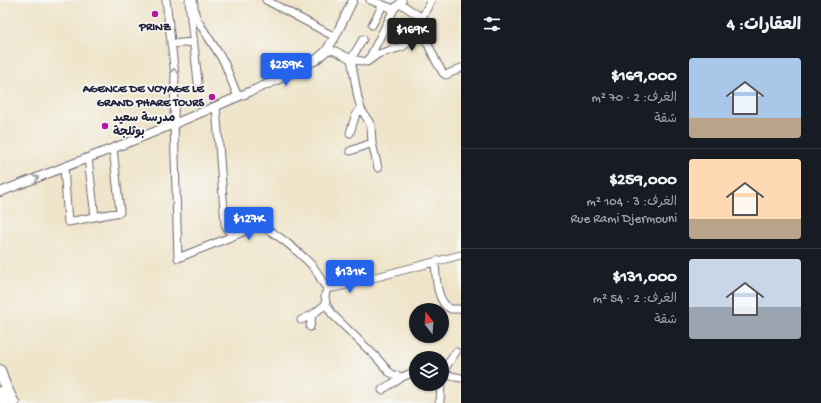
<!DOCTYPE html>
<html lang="ar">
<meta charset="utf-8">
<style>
:root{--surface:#171b24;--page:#242831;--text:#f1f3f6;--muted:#9ea1a6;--line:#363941;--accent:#2563eb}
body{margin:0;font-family:"Gochi Hand","Playpen Sans Arabic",sans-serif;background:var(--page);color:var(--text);direction:rtl;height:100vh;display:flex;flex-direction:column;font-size:15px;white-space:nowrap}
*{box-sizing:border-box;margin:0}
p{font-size:13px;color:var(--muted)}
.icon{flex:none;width:22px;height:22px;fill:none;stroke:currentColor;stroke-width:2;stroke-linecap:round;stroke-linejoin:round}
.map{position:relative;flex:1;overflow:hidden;direction:ltr}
.panel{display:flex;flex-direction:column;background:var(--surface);width:360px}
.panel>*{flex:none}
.needle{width:26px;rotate:343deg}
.controls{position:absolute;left:409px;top:303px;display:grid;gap:8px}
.controls a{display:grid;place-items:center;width:40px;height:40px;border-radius:50%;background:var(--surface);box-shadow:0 1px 3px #0004;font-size:20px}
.price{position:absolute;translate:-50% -34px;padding:0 9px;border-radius:4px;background:var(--accent);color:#fff;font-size:13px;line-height:26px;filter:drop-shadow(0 1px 2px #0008)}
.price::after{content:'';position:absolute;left:50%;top:24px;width:12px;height:9px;margin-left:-6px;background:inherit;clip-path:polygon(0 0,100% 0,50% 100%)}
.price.selected{background:#222;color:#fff}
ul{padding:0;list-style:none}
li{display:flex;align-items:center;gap:12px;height:100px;padding:0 20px}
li+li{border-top:1px solid var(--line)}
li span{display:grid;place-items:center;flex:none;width:112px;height:80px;border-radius:4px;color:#555}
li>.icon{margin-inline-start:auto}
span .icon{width:48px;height:48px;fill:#fffc;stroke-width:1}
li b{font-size:17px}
h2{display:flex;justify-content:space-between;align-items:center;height:48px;padding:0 20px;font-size:17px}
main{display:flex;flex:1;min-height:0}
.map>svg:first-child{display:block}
</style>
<main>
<section class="panel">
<h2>العقارات: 4<svg class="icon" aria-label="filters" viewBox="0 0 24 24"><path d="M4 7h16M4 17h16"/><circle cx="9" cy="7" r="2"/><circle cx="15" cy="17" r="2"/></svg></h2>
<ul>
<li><span style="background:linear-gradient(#a9c7e8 75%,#b9a48a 0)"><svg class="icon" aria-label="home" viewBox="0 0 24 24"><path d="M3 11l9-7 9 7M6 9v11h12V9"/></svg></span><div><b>$169,000</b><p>الغرف: 2 · 70 m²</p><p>شقة</p></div></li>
<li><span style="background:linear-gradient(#ffd9b3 75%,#b9a48a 0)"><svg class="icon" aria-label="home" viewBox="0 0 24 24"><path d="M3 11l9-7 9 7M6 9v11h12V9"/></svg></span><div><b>$259,000</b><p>الغرف: 3 · 104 m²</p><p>Rue Rami Djermouni</p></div></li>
<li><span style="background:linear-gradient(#c9d6e8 60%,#9aa5b1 0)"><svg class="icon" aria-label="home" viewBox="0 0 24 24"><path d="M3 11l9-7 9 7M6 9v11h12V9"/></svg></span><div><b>$131,000</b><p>الغرف: 2 · 54 m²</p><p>شقة</p></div></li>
</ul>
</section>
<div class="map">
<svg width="461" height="403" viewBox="0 0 461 403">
<rect width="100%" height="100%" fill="#f6f6f2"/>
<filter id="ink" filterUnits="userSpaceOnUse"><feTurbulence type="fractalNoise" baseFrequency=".025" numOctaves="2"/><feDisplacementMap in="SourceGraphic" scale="8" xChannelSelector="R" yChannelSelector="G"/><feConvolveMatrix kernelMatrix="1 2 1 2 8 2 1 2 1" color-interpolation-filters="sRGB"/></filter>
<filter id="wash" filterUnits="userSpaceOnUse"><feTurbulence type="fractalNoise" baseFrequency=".012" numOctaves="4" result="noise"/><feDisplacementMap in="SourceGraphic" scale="16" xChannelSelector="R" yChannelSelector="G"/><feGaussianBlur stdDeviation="0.9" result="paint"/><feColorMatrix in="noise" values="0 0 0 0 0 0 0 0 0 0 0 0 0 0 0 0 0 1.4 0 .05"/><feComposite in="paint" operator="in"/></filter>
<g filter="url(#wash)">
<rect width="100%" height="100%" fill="#efe4c9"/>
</g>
<g filter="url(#ink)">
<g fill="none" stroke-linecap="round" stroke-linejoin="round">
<defs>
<path id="minor" d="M166 0 175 75 174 124 178 258 258 226C271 227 307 259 315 269 320 276 321 282 327 288H334L461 255
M193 0 195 14 198 21 224 62 238 97
M266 0 335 37
M370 0 394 9
M189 1 198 82
M422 18 431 0
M372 25 383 5
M419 26 437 63 443 73 446 75 461 68
M363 39 351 59 367 62 378 54 402 47 408 43 419 26 422 18 400 3 402 0
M171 44 193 42
M328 50 335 51 351 59 358 98 361 109 369 122 371 126 372 143 378 168
M368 61 394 9 400 3
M216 106 225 224 232 237
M350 133 356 114 361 109
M350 151 372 143
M88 158 95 217
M64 167 68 222 120 212 113 148
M435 262C436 275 436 303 451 309 454 309 458 309 461 309
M327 288 325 296 326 304 332 314 376 357 389 372 394 375 402 377 416 371
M301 320 312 315 326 304
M310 327 312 315
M442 374 449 362 456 352
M442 374 461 378
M382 390C388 385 397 382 402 377
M439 403 440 402 441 384"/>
<path id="major" d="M0 192 137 139 186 119 275 81 316 60 326 51 335 37 353 0"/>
<path id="highway" d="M0 370 5 385 14 403
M0 392 5 403"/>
</defs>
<use href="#minor" stroke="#6a666d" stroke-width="9"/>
<use href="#major" stroke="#6a666d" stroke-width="10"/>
<use href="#highway" stroke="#6a666d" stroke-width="12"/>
<use href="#minor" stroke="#fff" stroke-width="7"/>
<use href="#major" stroke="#fff" stroke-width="8"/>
<use href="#highway" stroke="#fff" stroke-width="10"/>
</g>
<defs><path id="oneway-chevron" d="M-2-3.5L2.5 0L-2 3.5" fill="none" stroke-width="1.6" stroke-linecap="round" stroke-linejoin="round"/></defs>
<g stroke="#9c9ca7">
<use href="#oneway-chevron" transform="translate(174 71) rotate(-95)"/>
<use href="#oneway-chevron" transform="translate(36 178) rotate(-21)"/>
</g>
</g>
<g fill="#b5179e" stroke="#f6f6f2" stroke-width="1.5">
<circle cx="155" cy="14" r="4"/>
<circle cx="212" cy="97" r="4"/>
<circle cx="105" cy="126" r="4"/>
</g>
<g text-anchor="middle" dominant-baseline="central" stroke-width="3.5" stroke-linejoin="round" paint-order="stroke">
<g font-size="12" font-weight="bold" fill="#22223b" stroke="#f6f6f2">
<text x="155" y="28">PRINZ</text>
<text x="204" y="90" text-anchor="end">AGENCE DE VOYAGE LE<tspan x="204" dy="14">GRAND PHARE TOURS</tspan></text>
<text x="113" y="119" text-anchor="start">مدرسة سعيد<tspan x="113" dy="14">بوثلجة</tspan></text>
</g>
</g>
</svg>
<div class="controls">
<a><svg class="needle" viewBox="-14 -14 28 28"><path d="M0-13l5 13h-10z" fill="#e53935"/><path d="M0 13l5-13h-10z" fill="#9ea1a6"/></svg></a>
<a><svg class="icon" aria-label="layers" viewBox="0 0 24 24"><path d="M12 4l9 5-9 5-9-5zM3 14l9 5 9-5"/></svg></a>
</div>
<b class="price selected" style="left:412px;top:52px">$169K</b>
<b class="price" style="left:286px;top:87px">$259K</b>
<b class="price" style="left:249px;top:241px">$127K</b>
<b class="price" style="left:350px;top:294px">$131K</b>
</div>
</main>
